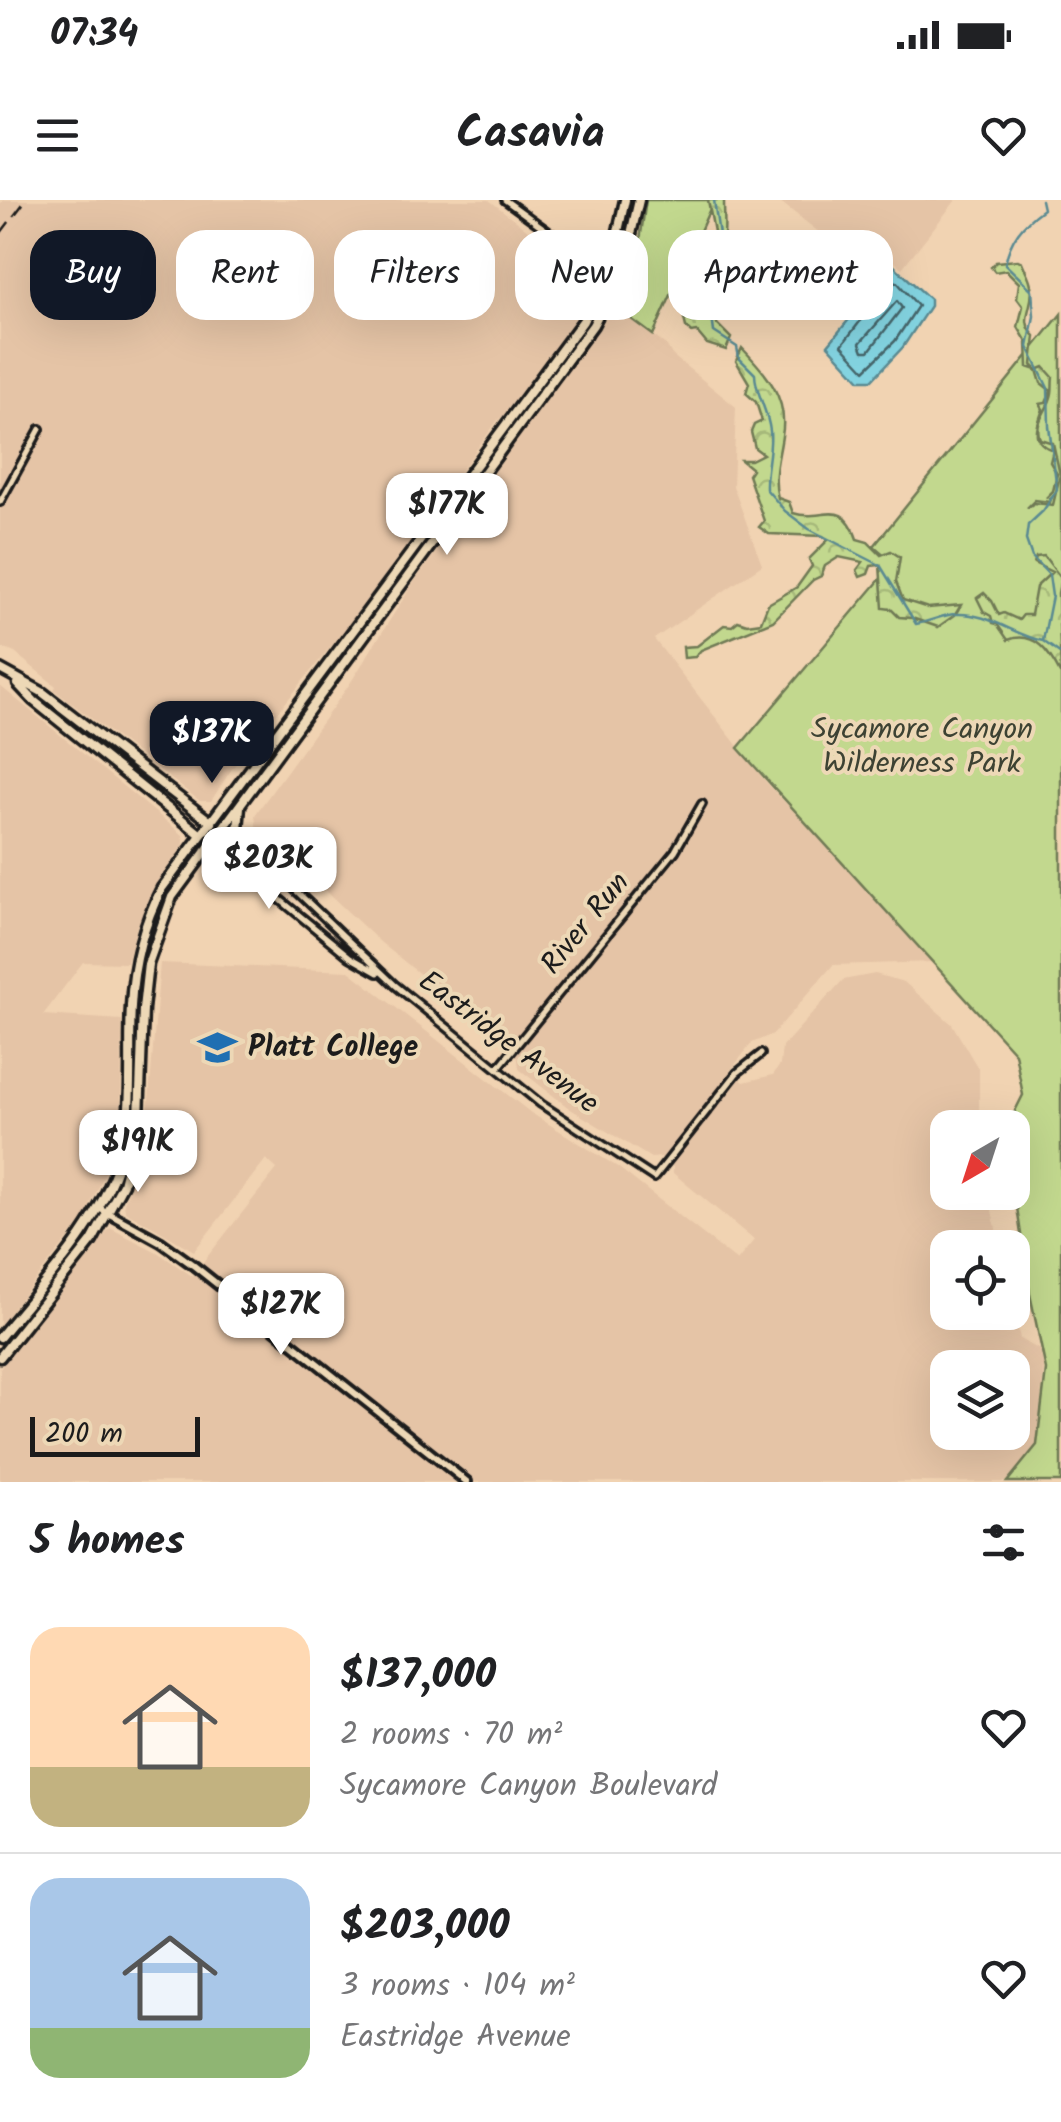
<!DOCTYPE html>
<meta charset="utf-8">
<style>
:root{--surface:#fff;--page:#f2f2f2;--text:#202124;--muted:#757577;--line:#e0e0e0;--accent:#111827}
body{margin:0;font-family:Kalam,sans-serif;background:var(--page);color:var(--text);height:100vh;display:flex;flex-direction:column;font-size:38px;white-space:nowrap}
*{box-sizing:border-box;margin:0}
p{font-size:32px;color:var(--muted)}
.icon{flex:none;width:55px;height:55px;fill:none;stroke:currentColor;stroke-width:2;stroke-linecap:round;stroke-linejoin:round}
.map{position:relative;height:1282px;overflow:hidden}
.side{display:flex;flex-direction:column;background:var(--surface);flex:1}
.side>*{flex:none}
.guide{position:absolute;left:30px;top:30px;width:1002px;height:90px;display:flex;gap:20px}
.needle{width:65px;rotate:219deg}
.fabs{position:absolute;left:930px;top:910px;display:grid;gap:20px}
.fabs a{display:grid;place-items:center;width:100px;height:100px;border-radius:20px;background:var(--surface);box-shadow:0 10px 40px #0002;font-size:50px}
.scale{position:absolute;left:30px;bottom:25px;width:170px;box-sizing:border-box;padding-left:10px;border:5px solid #1c1c1c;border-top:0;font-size:28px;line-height:35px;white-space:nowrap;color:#1c1c1c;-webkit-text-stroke:8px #edd8b6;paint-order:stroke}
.price{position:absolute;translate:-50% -85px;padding:0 22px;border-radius:20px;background:#fff;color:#222;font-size:32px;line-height:65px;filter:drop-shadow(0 2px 5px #0008)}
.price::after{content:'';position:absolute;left:50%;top:60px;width:30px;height:22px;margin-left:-15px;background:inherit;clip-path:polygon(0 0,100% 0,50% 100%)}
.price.on{background:var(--accent);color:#fff}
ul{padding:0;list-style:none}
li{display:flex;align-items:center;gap:30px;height:250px;padding:0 30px}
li+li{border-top:2px solid var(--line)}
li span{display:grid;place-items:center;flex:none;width:280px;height:200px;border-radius:30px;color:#555}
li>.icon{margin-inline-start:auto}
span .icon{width:120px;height:120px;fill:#fffc;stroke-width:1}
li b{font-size:42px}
h2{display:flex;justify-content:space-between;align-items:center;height:120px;padding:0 30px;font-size:42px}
.tag{padding:0 35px;border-radius:30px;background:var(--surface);box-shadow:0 10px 40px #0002;font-size:35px;line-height:90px}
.tag.on{background:var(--accent);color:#fff}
.status{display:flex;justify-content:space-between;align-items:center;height:70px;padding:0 50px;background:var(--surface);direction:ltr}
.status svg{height:28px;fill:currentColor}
header{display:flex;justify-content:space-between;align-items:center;height:130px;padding:0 30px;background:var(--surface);font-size:45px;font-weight:700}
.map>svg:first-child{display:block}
</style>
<div class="status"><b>07:34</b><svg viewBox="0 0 49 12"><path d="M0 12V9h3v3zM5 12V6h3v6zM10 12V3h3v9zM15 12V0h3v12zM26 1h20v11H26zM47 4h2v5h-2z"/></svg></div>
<header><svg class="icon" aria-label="menu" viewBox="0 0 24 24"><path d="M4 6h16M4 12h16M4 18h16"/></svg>Casavia<svg class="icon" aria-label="heart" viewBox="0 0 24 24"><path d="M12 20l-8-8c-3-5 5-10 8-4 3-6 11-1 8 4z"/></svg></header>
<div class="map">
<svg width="1061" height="1282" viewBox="0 0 1061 1282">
<defs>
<pattern id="forest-crowns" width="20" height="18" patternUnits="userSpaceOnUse" patternTransform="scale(2.5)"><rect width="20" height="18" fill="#c2d88e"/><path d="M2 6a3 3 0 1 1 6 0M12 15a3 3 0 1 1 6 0" fill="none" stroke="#a6b97a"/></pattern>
</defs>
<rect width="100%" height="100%" fill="#f1d3b2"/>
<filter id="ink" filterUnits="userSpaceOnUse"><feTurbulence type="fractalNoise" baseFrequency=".01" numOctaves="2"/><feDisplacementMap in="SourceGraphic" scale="20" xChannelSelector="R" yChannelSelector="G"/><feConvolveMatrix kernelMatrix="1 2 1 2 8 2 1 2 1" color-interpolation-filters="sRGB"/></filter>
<g filter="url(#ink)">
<path fill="#e5c4a6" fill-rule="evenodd" d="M4 0H489L550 47 595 68 598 77 572 123 502 217 498 220 349 424 231 570 211 601H200L54 490 56 486 15 453 0 447V4Z
M778 0H956L902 68 891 59 876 77Z
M615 107 667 146 672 155 736 207 733 286 762 365 654 439 766 582 934 762 833 765 773 834 752 843 730 871 744 882 773 875 780 865 782 847 843 780 875 774 904 782 952 824 979 870V927L948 928V992L988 993 1000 1047 948 1048V1112H1012L1013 1103 1020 1139 1045 1153 1037 1245 1007 1282H0V1168L110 1028 157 1052 192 1076 277 969 266 959 194 1051 125 1011 124 1003 141 958 148 911 160 763 349 771 531 913 619 968 737 1061 754 1040 673 973V967L661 957 651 958 569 908 519 869 518 859 502 840 380 742 294 661 257 632 255 615 349 485 412 385ZM948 1168H1012V1232H948Z
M0 486 183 635 184 644 154 688 137 726 127 763 83 762 43 815 122 820 121 908 106 972 83 1020 0 1125Z"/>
<path fill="#c2d88e" stroke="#6f7a55" stroke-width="2.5" d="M646 0H714L653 135 615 107 638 54Z
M1061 114V1282H1007L1037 1245 1046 1170 1030 1094 1013 981 1012 928 1007 927 1023 895 1015 853 738 548 894 363 874 346Z"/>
<path fill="url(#forest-crowns)" stroke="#6f7a55" stroke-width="2.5" d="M708 0H724C724 32 728 39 713 69L717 83V124L731 138 726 150 707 144 697 132 692 133 686 127 684 119 702 110 690 104 687 95 700 82 701 64 696 61 700 44 714 32Z
M1018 60 1022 62C1025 70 1030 77 1031 85 1036 106 1017 119 1035 136L1032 165 1037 170 1044 167 1053 177C1052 182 1053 188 1052 193 1049 211 1033 221 1040 239L1053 243 1060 275 1053 305 1034 303 1027 308 1035 300 1050 302 1051 299 1047 297 1053 291 1057 274 1050 262 1053 250C1029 241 1037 227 1043 209L1040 204 1046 203 1051 191 1041 183 1037 170 1028 167 1027 142 1018 127 1023 106 1017 98 1019 83 1006 70 995 72 991 67 996 62Z
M742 148C766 173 789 198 782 236 779 258 772 276 778 298L789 302 793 313C823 323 842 295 857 339L868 342 881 355 891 351 900 357 896 382 903 400 928 408 961 405 955 415 938 427 912 418 899 417 891 409 883 408 880 365 871 366 868 374 860 377 857 370 863 362 839 357 825 366 821 376 813 380 773 421 701 450 695 457 684 458 683 447 697 446 724 425 732 426 738 421 747 424 761 422 768 404 797 387 812 366 809 359 828 340 823 336 769 334 759 327 764 321 748 275 752 269 741 260H751L763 254 755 248 751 232 754 225 762 221 756 202 746 193 749 183 736 161Z
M1044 356 1061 378 1058 393 1061 475C1050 453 1035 430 1008 440L997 424 993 423 991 416 984 412 977 398 984 393 992 401 999 415 1004 413 1019 420 1023 415H1031L1036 387 1052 372 1034 363 1036 357Z"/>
<path fill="#83d3e0" stroke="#5a8a92" stroke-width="2.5" d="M892 64 930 99V106L903 147 872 180H860L828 145 878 84V76Z"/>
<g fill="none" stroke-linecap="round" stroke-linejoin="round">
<path stroke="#45656a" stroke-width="2.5" d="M891 81 897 82 918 106 895 141 865 170 842 145Z
M897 101 902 108 869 151H863L860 143Z"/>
<path stroke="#5a8a92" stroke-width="2.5" d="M714 0 719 35 705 65 714 132 737 147 739 158 755 174C755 192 768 211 770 231 772 250 765 270 766 289L785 311 809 329 880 365 916 424C930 422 944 414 956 414 987 412 1014 435 1043 441
M1041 0 1043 9C1022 24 1010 39 1005 64L1032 90 1034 116 1028 147 1048 188 1049 226 1057 290 1043 311 1028 325 1026 340 1032 357 1049 375 1052 396 1043 441 1061 454"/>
<defs>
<path id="minor" d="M505 0 567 45 623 68
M0 302 40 229
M220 629 291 686 395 785 541 904 654 978 737 873 761 854
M210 642 350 757 378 773
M498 868 675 651 702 604"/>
<path id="tertiary" d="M99 1008 161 1042 193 1065 467 1282"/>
<path id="secondary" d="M0 469 42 492 212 623
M18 484 34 501 200 634
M240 607 238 629 263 663
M0 1137C44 1082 98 1028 120 959 135 910 128 857 131 806 133 766 143 724 162 688L583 121 611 63 625 0
M0 1157 92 1041 123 984 139 920 143 809 148 764 172 697 593 125 623 68 639 0"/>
</defs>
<use href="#minor" stroke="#1c1c1c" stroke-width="12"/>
<use href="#tertiary" stroke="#1c1c1c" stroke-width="14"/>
<use href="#secondary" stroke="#1c1c1c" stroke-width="15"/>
<use href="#minor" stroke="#edd8b6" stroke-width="5"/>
<use href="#tertiary" stroke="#edd8b6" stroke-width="6"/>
<use href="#secondary" stroke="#edd8b6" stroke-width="8"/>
<path stroke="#1c1c1c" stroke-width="2.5" stroke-dasharray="15 8" stroke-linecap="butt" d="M0 34 26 0"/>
</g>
</g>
<defs>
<symbol id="university-bare" viewBox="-9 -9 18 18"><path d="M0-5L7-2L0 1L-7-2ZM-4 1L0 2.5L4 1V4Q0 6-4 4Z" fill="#1f6fb2" stroke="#edd8b6" stroke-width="2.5" paint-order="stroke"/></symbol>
</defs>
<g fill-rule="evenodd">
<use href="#university-bare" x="190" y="820" width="55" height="55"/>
</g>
<g text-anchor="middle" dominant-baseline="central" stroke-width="8" stroke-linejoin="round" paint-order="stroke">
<g font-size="30" fill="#3d4233" stroke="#edd8b6">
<text x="922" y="530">Sycamore Canyon<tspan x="922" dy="34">Wilderness Park</tspan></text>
</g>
<g font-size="30" fill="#1c1c1c" stroke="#edd8b6">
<text transform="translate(586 724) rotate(-51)">River Run</text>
<text transform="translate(508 843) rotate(37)">Eastridge Avenue</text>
</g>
<g font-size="30" font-weight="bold" fill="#1c1c1c" stroke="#edd8b6" text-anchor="start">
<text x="248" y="848">Platt College</text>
</g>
</g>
</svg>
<div class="fabs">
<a><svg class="needle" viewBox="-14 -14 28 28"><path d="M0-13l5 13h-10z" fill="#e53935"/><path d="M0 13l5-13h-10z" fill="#757577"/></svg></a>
<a><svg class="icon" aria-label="locate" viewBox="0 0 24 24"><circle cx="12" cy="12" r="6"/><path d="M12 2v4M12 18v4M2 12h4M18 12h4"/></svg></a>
<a><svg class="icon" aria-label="layers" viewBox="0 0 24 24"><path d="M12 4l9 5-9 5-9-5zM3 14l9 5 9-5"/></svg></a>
</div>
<div class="scale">200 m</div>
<b class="price" style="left:447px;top:358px">$177K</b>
<b class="price on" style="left:212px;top:586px">$137K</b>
<b class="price" style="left:269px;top:712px">$203K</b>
<b class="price" style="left:138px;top:995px">$191K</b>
<b class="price" style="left:281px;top:1158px">$127K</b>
<div class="guide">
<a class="tag on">Buy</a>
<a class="tag">Rent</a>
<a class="tag">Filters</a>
<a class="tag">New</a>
<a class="tag">Apartment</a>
</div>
</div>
<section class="side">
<h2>5 homes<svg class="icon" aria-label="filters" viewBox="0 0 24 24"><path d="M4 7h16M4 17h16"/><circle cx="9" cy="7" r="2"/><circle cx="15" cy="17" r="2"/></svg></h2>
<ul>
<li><span style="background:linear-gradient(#ffd9b3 70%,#c2b280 0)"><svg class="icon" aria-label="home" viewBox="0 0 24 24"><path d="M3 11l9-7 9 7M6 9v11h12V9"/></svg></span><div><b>$137,000</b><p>2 rooms · 70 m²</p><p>Sycamore Canyon Boulevard</p></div><svg class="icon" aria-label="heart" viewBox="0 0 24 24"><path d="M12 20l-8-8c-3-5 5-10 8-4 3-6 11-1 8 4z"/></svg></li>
<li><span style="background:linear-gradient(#a9c7e8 75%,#8fb573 0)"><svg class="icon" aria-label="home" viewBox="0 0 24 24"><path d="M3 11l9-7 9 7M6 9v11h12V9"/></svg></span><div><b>$203,000</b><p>3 rooms · 104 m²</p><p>Eastridge Avenue</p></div><svg class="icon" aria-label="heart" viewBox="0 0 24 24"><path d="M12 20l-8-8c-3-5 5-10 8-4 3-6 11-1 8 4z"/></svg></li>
</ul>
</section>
